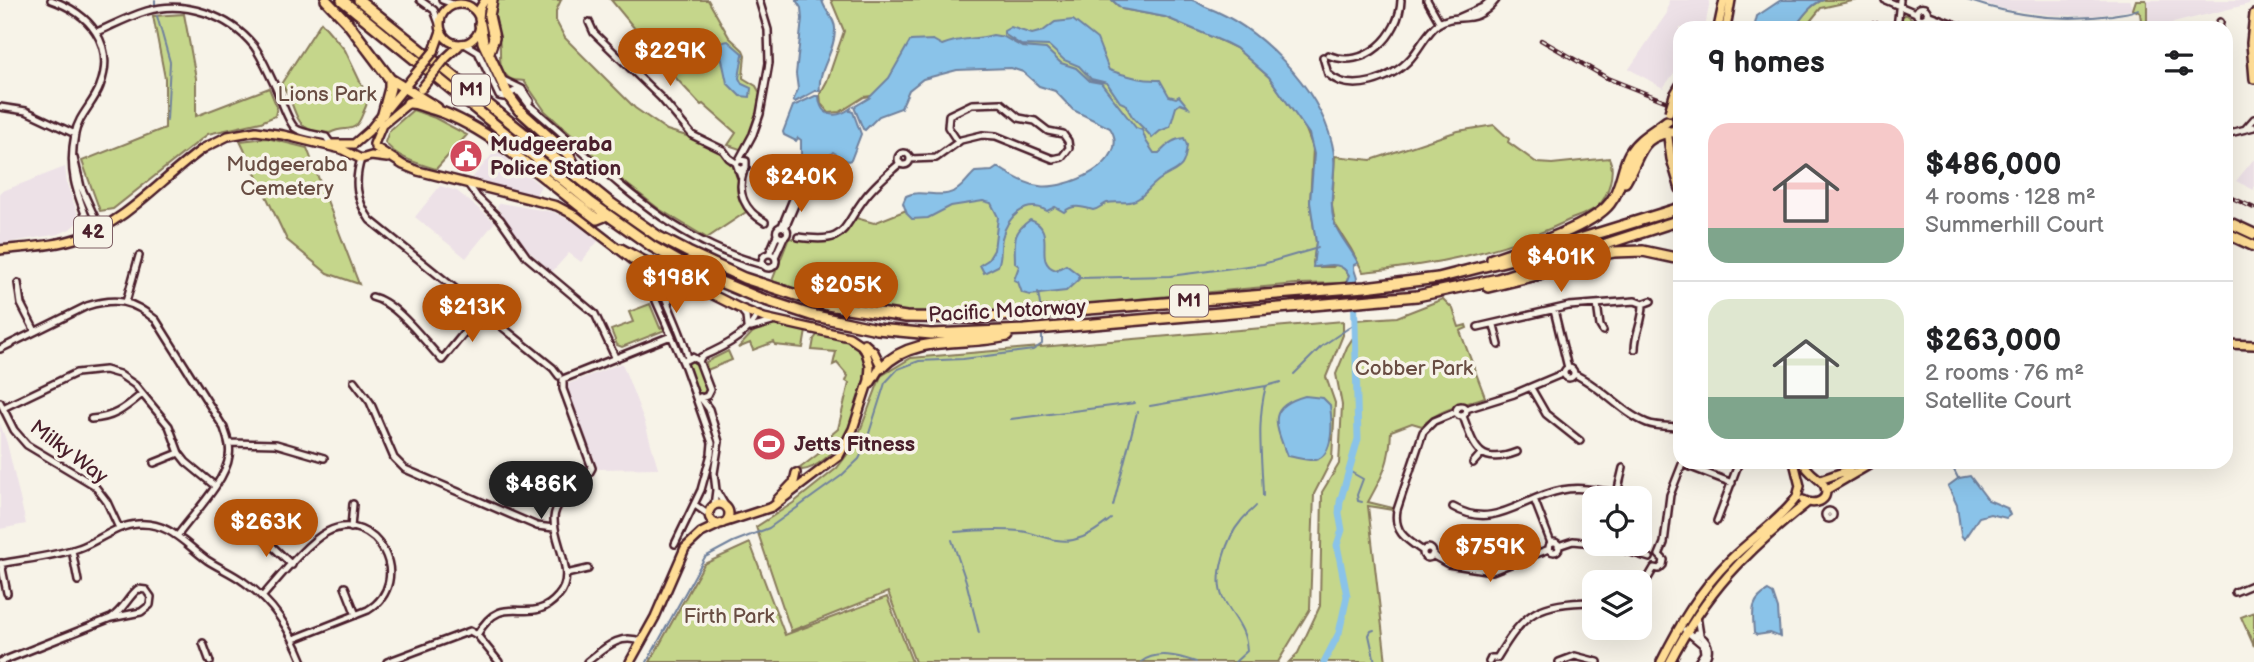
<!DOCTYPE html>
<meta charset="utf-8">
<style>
:root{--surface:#fff;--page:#f6f6f6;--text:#202124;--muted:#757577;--line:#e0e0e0;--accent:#b45309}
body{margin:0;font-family:"Balsamiq Sans",sans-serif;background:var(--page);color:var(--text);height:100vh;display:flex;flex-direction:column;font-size:26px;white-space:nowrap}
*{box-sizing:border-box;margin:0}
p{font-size:23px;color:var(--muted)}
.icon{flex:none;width:38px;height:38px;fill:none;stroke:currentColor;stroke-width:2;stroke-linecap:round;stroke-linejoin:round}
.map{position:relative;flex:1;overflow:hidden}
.drawer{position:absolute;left:1673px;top:21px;width:560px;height:448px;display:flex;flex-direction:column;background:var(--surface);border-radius:21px;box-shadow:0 7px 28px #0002}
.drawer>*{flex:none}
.buttons{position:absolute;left:1582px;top:486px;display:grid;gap:14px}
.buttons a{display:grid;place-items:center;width:70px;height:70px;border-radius:14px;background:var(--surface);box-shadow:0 7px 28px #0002;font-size:35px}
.price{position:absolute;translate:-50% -60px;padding:0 16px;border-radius:24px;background:var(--accent);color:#fff;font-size:23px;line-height:46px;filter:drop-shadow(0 2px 4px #0008)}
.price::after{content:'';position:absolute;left:50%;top:42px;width:21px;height:16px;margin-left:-10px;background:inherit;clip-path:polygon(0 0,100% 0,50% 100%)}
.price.active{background:#222;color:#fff}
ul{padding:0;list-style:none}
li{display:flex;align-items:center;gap:21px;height:175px;padding:0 35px}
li+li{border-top:2px solid var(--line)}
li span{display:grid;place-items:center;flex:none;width:196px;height:140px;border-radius:21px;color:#555}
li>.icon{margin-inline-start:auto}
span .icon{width:84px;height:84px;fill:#fffc;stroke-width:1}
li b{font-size:30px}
h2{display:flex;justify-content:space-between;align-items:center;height:84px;padding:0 35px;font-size:30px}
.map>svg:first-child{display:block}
</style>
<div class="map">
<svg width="2254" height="662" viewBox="0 0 2254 662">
<rect width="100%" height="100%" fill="#f7f3e8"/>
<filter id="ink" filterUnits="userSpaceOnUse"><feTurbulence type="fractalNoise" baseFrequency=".0143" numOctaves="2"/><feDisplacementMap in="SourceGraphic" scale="14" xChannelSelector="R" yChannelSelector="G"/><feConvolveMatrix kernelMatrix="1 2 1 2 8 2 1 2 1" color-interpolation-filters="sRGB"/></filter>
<g filter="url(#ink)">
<path fill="#ede1e7" d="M1669 0H1709V6L1705 28H1680V65L1663 88 1629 69 1667 13Z
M1973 0H2130L2132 10 2091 16 2051 15 2003 9Z
M2146 0H2250L2249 4 2165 25 2163 28H2147L2148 6Z
M496 150 541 186 535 196 472 178Z
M2254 159V190L2236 181Z
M65 167 67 184 80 220 70 229 59 234 0 244V192Z
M440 186 457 191 495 222 466 258 415 217Z
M500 203 553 212 575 223 598 241 581 262 569 253 552 272 520 243 497 207Z
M622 363 644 420 658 468 598 469 565 385Z
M0 423 7 443 26 524 0 529Z"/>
<path fill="#c5d68b" stroke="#887a5b" stroke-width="2" d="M496 0H561L556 11V21L565 38 635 108 667 130 690 137 723 153 733 164 738 175 739 194 746 212 707 238 659 209 619 178 545 111 524 81C519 80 511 81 508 77 496 67 502 52 499 39 496 25 492 15 496 0Z
M611 0H708L729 37 743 50 745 55 743 78 756 86 762 97 753 128 743 150 728 145 736 133 703 104 701 105 674 76Z
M831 0H1112L1122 9 1165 17 1215 38 1236 48 1269 77 1305 127 1313 148 1310 202 1316 242 1313 263 1316 267H1333L1336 264 1343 267 1350 277 1346 283 1296 284 1001 312C954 313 907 314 861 306 830 301 801 291 772 281L789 238C819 243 838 247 856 218L874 223 909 209 1105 184 1125 138 1005 53 937 60 893 93 864 97 840 112 829 113 821 104 820 94 827 81 844 31Z
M1824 0H1857L1821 8 1807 25 1810 28 1803 26 1794 28C1802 18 1811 3 1824 0Z
M2136 0H2146L2147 2V28H2142L2140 13 2133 9Z
M184 14 196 78V116L269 88 277 107 275 116 261 122 208 134 113 209 100 211 82 161 165 128V78L153 16Z
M1906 14 1917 23 1930 21 1937 26 1915 28 1914 25H1901L1902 17Z
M321 22 345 50 367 96C368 103 366 106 363 113 354 137 347 124 330 133 323 132 313 132 307 128 293 121 293 96 281 84Z
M413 110 435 118 467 135 436 169C419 164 396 158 385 142L389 131Z
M1494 125 1509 139 1508 142 1537 163 1552 164 1609 158C1616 171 1608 198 1597 207 1589 213 1576 217 1567 221 1503 252 1433 265 1363 272L1351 249 1335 224 1332 206 1335 156 1371 160 1458 131Z
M267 138 307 148 359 284 327 273 287 240 240 141Z
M1443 299 1453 309 1459 327 1466 325 1467 328 1460 331 1485 397C1463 405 1439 409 1422 426L1412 423 1391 431C1390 463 1383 475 1368 502L1393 508V510L1368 506 1386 662H1289L1298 653 1320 606 1322 492 1339 464 1342 405 1336 374 1347 347 1356 333 1355 320 1397 317Z
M650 304 660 328 663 327 665 330 622 347 617 345 611 330 633 322 629 312Z
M1343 321V335L1326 377 1335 403 1332 459 1314 494 1310 609 1278 662H915L888 592 791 631 756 527 793 503 837 468 855 444 881 376 911 358Z
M768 324 806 331 803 348 775 345 774 342 753 350 750 343 738 348 752 333Z
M818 334C831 337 849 338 858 349 863 355 865 362 865 370 865 386 851 429 841 442 833 453 816 469 802 470L800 468 835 441 831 435 838 429 849 383 846 381 848 376 837 363 833 365 836 352 812 350 814 339Z
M728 351 732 360 707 370 706 362Z
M690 360 696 361 708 389 703 395 697 393 686 365Z
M750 543 785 635 887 597 912 662H650L704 564Z
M2254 612V646L2241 617Z"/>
<path fill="#8ac3e9" stroke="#70819d" stroke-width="2" d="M796 0H822C824 11 836 19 835 30 835 53 817 70 820 91H815L795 102 793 101 798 89 796 74 802 19 801 8Z
M1112 0C1135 0 1170 0 1192 0 1197 1 1201 5 1206 7 1259 27 1318 86 1332 143 1339 169 1327 195 1334 222 1338 235 1352 250 1358 263L1354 265C1353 272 1358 275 1357 282L1346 283 1349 275C1340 260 1328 266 1313 267L1316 242 1310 202 1314 154 1309 134 1269 77 1236 48 1226 43 1165 17 1122 9Z
M1781 0H1824C1811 3 1802 18 1794 28H1754L1757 16Z
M1073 20 1097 39 1109 70C1126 76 1143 81 1160 80L1169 96 1176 98 1179 96 1188 107 1180 104 1176 107 1170 127 1160 131 1152 138C1144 126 1129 119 1127 105L1120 102 1107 83 1091 79 1079 66 1064 60 1049 46 1021 45 1004 34V31L1011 27 1032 34 1043 31 1055 22Z
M993 35 1004 37 1022 47 1046 49 1061 63 1076 68 1090 81 1101 83 1136 128 1142 130 1146 141 1154 153H1159C1168 145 1170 140 1184 138L1187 145C1184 172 1179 167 1159 180 1152 185 1146 193 1139 198 1128 206 1119 200 1107 203 1102 205 1099 209 1093 210 1082 207 1073 204 1064 212L1055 207 1047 211C1026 199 1007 217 1002 238 1000 248 1002 257 998 266L984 273 980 265 988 260 994 250 998 217 991 203 983 201 951 206 928 218 912 219 907 214 903 203 906 196C923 188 941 201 958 189 964 185 969 177 975 172L992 171 998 167C1010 175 1025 184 1039 186 1065 191 1133 162 1110 128L1073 110 1055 91 1039 86 1023 72 1011 68 957 70 923 79 909 90 901 108 879 116 865 130 863 129 854 107 869 98 889 78 910 41 933 40 942 45C961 37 975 40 993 35Z
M728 41 743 54 739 78 742 84 751 88 750 97 740 96 727 83 719 46 723 42Z
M815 96H819C820 117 836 119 851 108L850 111 853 112 861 134 851 160 848 161 835 156 836 154 833 152 819 166 811 160 801 158V140L798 138 796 141 784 135 783 132 793 106Z
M1030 220C1059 229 1031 262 1056 270L1066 265 1079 275V279L1066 291 1030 295 1022 293 1018 282 1014 280 1019 266 1015 263C1015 243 1011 233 1030 220Z
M1305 396 1323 398 1330 405C1332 420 1335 456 1315 460 1307 461 1295 457 1287 456 1275 424 1266 407 1305 396Z
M1970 476 1988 500 2007 508 2010 515 2006 518 1990 514 1979 517 1964 539 1961 535 1957 505 1948 486 1959 478Z
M1768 591 1773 594 1778 609 1780 637 1770 633 1757 635 1754 633C1753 614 1749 601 1768 591Z"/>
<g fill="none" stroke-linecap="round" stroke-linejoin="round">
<path stroke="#70819d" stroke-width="2" d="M1967 0C2013 16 2063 22 2112 15 2121 13 2131 13 2138 9
M155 5V0
M157 16 170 62 167 120
M1078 278 1170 276 1263 264 1318 248
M1038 292 1041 311
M1294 374 1322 346 1356 323
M1150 406 1266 386
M1011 419 1135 403
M1950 462 1958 478
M1349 471 1363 479 1357 495 1358 501 1362 502
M1263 496C1262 458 1256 423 1266 386L1281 382
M1113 506 1137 412
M955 532C977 530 998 529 1020 531 1038 533 1055 544 1073 540 1088 537 1099 528 1111 519
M952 540 966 581 979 633
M1374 630 1371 631 1369 635 1375 662
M647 662 705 557 733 542 769 528 841 476 859 459 864 449 885 383 898 369 919 361 963 359 1033 350 1042 344V334
M1141 662C1157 650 1178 656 1196 662
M1235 662 1247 651C1246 627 1233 618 1223 598 1213 578 1227 537 1241 521 1245 515 1252 511 1256 506"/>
<path stroke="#8ac3e9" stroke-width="7" d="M1324 662 1339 633 1347 596 1337 545 1342 530 1339 513 1340 502 1358 439 1354 285"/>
<defs>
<path id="minor" d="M51 0C89 13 116 44 100 86 94 103 78 116 75 134 67 174 78 196 92 232
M420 0 434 10 440 26
M442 0 456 5
M1427 0 1440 23
M1885 0 1916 13
M1916.5 13a5.5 5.5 0 1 1 11 0a5.5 5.5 0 1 1-11 0Z
M1927 14 1964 28
M1458 18 1483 7 1491 0
M589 22 594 33 661 98 692 135 723 150 729 158 736 163
M1831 28 1840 26H1897
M1897 28 1900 0
M2219 28 2220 22
M97 32C113 25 130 16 147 11 184 0 229 15 254 46 262 57 268 72 274 84 280 95 287 121 295 128 303 134 316 134 326 137L331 144
M463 43 478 52 499 96 504 97 515 91 520 93 530 106C606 169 663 238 763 265
M1328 55C1365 71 1400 35 1401 0
M1323 57 1328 74C1351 95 1393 79 1411 58 1420 48 1427 32 1438 24 1457 11 1474 28 1496 0
M503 80 522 89 530 101
M0 107 26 111 75 134
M2246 128 2254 119
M2226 134 2254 127
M898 159a6 6 0 1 1 12 0a6 6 0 1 1-12 0Z
M74 158 81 187 100 229
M361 159C354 181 356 200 370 220L553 368 559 376
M910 159 936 158 961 140 982 135 996 136 1053 159 1062 157 1069 148 1068 141 1063 134 1048 131 1035 121 1019 118 1001 103 972 104 949 115 948 127 958 142
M739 160 753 134 760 114 769 63 768 30 759 0
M738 170 746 168V161L740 160 736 163 741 177
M744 170C736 193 745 211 765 222
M468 184 477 197 500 219 527 257 595 314 615 357
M795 189a4 4 0 1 1 8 0a4 4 0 1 1-8 0Z
M782 226 796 192
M776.5 232a5.5 5.5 0 1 1 11 0a5.5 5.5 0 1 1-11 0Z
M785 228 800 193
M798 237C847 244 840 231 864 199 874 185 888 174 900 163
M762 261a7 7 0 1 1 14 0a7 7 0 1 1-14 0Z
M769 254 777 235
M775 257 784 237
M635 263 636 272 653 294 685 367 712 443 711 454 701 490 675 544
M660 272C656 288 685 335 688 359
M18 283 21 304 35 331
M372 297C396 302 425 342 442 360L482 311
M669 301V288L673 281 680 280
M126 302 139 256
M1597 304 1600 326 1603 331
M1554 310 1568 368
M742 311 746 316 747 327
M1494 325 1499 345
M1478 327 1569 306 1635 301 1643 304 1651 301
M751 328 772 322
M0 349 87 306C116 297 132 300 156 320L224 428C227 438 231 446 229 456 226 481 193 514 178 535
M1635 349C1635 332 1643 323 1643 304
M686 360 692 357 699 361 710 390 707 396 701 398
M699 362 701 357C720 349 749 335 757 315
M1564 373a5 5 0 1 1 10 0a5 5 0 1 1-10 0Z
M1574 374C1601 386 1620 412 1647 423 1657 427 1670 426 1680 427
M354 381 370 402 394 458 405 469 537 526 554 528
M1531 388 1546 414 1580 441
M700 397 709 409 719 442 714 473 716 490 714 506
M0 402 14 430 27 445 94 485 107 502 119 528
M1456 411a5 5 0 1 1 10 0a5 5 0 1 1-10 0Z
M3 408 76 373 105 370 119 374 135 385 169 426 179 453 186 462 215 486
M1466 409 1514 394 1564 373
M1463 416C1474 446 1478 467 1517 452
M91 419C114 418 125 408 142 394
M229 443 276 444 324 458
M154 463 179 453
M1473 463 1481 454
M1683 464 1732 483
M716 490 726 507
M1534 499 1551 543
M695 505 709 515
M1453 507C1495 531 1522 497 1562 490 1580 486 1599 491 1617 493L1623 468
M1825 515a4 4 0 1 1 8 0a4 4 0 1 1-8 0Z
M1717 521 1739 462
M351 528 353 504
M259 534 272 517 270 512 254 523 253 528 292 565
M1549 547a5 5 0 1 1 10 0a5 5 0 1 1-10 0Z
M1605 544 1650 558
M1558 546 1573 541 1594 543
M1423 553a5 5 0 1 1 10 0a5 5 0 1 1-10 0Z
M72 550 78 581
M1423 551C1407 540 1393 532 1397 510L1423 432 1434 421 1456 412
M1432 555 1448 564 1492 571 1549 549
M1 563 7 593
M0 564C26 559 54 556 79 548 99 541 116 525 138 524 169 522 184 543 207 560 219 568 232 573 244 582 273 602 290 629 303 662
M566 574 588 569
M345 587 356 615
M1640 592 1654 568 1659 569 1663 565 1664 560 1659 555 1664 543 1670 495 1683 462
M2235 592 2254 584
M262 597C278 579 307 542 327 532 376 507 416 581 368 610L294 639
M1697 616 1700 635
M1685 630 1703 645 1704 653 1698 662
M1696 633C1708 640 1713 650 1703 662
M477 635C504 587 529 630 558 596 578 574 553 543 554 518 555 497 584 487 592 468L563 389V379L671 336
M203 643 210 662
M0 662 111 618C124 609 128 597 138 589L146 590 151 597 150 605 141 612 111 618
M387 662 470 631 477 635 499 662
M587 662C604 649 619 632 642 642
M1489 662 1491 658H1497C1525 611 1538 603 1594 602
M1559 662 1575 656 1598 662"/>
<path id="major" d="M440 24a20 20 0 1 1 40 0a20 20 0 1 1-40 0Z
M2254 14 2251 43 2254 79
M479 19 480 8 485 0
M1718 28 1724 0
M1726 28 1731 0
M434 51 441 31
M446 58 461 44
M1674 95 1680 85
M1677 115 1676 132 1680 156
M1667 130 1671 159 1680 189
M330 144H354
M354 144 369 131 416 73
M374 144 382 125 411 101
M375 147 403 165 418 171 557 206 576 216 642 267 683 280 739 308 764 318 849 337 861 345 866 352 870 366 869 380 853 429 839 456 772 507 726 522
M621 248 643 260 667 270
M0 250C27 247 55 246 81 237 129 220 163 177 204 148L228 136 256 131 283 135 341 149 361 159 371 156 387 158
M864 343 874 352 881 366 870 384
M2226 344 2254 345
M1803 462C1808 474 1823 480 1825 487 1830 502 1813 506 1803 500
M1820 480 1849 470
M1826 490 1874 462
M777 500 794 482 796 473
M709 514a10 10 0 1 1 20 0a10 10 0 1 1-20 0Z
M630 662 655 617 685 548 701 533 722 523
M1661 662C1680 624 1700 590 1730 560 1751 539 1779 521 1797 497L1800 486 1794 462
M1670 662C1706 592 1746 551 1807 503"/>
<path id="highway" d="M326 0 347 22 390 79 437 108
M342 0 591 203 653 247 699 273 756 297 811 315 877 329 931 334 1025 330 1417 296 1498 279 1680 220
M359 0 609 202 659 237 688 252 744 278 827 305 906 317 976 318 1365 287 1438 278 1528 255 1680 208
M480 24 483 42 508 95 519 110 569 155 579 175
M489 52 494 38 489 16 492 0
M408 103C416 102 421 106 429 108 486 123 548 183 597 219L607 215
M383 114 390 88V79
M1625 182C1643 152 1637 134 1680 131
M2226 221 2254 234
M2226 233 2254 246
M1492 259C1522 249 1592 227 1610 203 1622 188 1621 169 1630 153 1639 138 1655 131 1667 121
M1488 287 1537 275 1586 258 1614 252 1643 251 1680 259
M881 368C913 334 965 346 1007 336"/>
</defs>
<use href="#minor" stroke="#4a1f2b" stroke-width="10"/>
<use href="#major" stroke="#4a1f2b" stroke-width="12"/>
<use href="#highway" stroke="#4a1f2b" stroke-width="14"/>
<use href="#minor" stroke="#f7f3e8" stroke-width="5"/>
<use href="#major" stroke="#ffdd96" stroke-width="7"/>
<use href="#highway" stroke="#ffdd96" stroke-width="9"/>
<defs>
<path id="rail" d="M1541 40 1607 78 1680 107
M2226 195 2254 208"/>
</defs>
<use href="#rail" stroke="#4a1f2b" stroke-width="4.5"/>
<use href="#rail" stroke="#f7f3e8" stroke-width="2" stroke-dasharray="5" stroke-linecap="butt"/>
<defs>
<path id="major-bridge" d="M416 73 434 51
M421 89 446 58
M1669 112 1674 95
M1677 115 1680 103"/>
</defs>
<use href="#major-bridge" stroke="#4a1f2b" stroke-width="12" stroke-linecap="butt"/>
<use href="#major-bridge" stroke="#ffdd96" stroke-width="7"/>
</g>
</g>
<defs>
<symbol id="civic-disc" viewBox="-11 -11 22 22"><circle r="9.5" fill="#d1495b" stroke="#f7f3e8"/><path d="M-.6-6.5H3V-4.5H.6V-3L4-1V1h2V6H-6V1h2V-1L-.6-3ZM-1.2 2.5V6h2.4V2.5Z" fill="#fff"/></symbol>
<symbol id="stadium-disc" viewBox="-11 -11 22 22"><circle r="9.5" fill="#d1495b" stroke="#f7f3e8"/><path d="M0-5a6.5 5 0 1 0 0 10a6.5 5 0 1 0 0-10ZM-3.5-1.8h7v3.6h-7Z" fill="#fff"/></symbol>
</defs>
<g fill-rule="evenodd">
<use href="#civic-disc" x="447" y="137" width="38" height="38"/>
<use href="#stadium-disc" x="750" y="425" width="38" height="38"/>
</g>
<g text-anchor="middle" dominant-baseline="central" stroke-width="7" stroke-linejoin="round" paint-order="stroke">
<g fill="#f7f3e8" stroke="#7e5f64" stroke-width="2">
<rect x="452" y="74.5" width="38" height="31" rx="5"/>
<rect x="74" y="216.5" width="38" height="31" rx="5"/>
<rect x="1170" y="285.5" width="38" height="31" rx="5"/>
</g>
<g font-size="19" font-weight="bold" fill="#4a1f2b">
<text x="471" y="90">M1</text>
<text x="93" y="232">42</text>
<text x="1189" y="301">M1</text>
</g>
<g font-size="21" fill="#694d43" stroke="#f7f3e8">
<text x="327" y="94">Lions Park</text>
<text x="287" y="164">Mudgeeraba<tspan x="287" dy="24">Cemetery</tspan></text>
<text x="1414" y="368">Cobber Park</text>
<text x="729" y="616">Firth Park</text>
</g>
<g font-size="21" font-weight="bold" fill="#4a1f2b" stroke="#f7f3e8" text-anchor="start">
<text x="490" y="144">Mudgeeraba<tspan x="490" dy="24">Police Station</tspan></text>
<text x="794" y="444">Jetts Fitness</text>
</g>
<g font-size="21" fill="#4a1f2b" stroke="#f7f3e8">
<text transform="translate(1007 311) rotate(-3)">Pacific Motorway</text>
<text transform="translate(69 452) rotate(37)">Milky Way</text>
</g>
</g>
</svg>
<div class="buttons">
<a><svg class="icon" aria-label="locate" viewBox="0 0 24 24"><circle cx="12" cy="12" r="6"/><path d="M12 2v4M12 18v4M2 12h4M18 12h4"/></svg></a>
<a><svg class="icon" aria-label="layers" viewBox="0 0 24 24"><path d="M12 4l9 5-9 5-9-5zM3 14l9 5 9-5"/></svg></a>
</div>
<b class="price" style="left:670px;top:88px">$229K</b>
<b class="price" style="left:801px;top:214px">$240K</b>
<b class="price" style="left:1561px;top:294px">$401K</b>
<b class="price" style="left:676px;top:315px">$198K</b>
<b class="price" style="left:846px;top:322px">$205K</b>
<b class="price" style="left:472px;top:344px">$213K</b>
<b class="price active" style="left:541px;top:521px">$486K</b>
<b class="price" style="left:266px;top:559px">$263K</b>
<b class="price" style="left:1490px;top:584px">$759K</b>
<section class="drawer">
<h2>9 homes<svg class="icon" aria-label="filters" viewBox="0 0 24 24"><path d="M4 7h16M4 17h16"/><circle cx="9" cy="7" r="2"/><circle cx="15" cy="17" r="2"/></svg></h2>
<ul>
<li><span style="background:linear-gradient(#f6c9c9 75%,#7fa58c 0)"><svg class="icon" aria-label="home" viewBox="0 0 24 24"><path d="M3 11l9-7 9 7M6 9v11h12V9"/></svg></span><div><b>$486,000</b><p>4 rooms · 128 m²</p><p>Summerhill Court</p></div></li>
<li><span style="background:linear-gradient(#dfe7d0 70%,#7fa58c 0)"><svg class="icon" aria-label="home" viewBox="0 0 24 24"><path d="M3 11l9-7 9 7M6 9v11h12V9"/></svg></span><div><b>$263,000</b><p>2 rooms · 76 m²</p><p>Satellite Court</p></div></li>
</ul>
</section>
</div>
